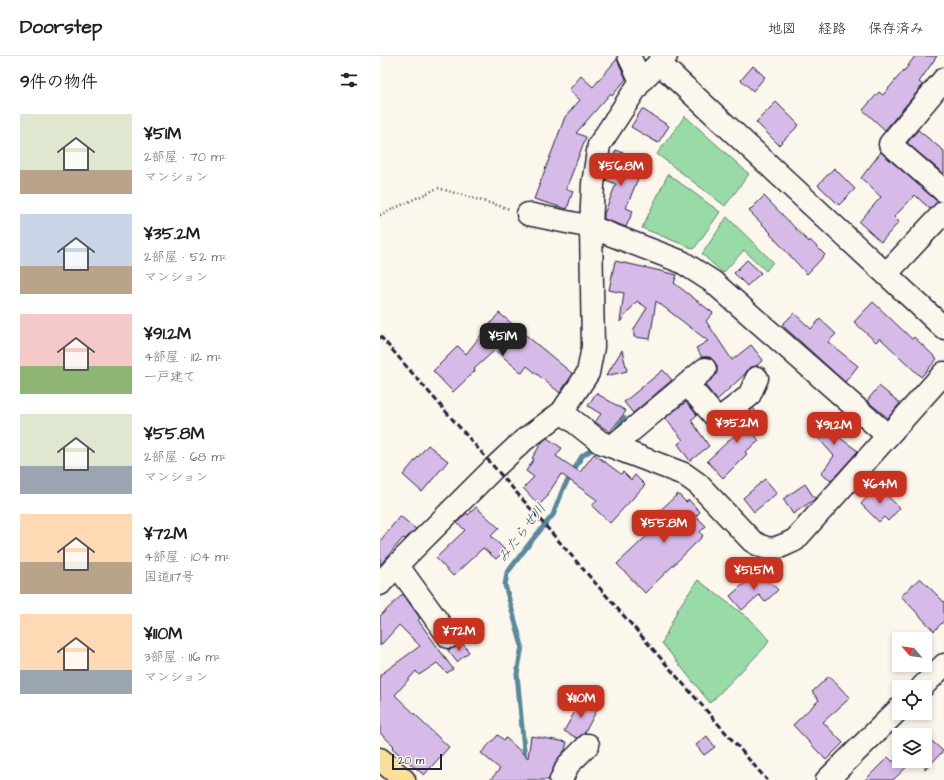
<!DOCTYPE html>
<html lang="ja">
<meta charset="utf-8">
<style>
:root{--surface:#fff;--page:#f2f2f2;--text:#202124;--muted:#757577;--line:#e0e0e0;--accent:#c8321e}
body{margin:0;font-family:"Architects Daughter","Klee One",sans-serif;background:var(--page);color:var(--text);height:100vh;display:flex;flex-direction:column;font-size:15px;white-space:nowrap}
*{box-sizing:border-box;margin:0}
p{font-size:13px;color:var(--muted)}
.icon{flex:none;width:22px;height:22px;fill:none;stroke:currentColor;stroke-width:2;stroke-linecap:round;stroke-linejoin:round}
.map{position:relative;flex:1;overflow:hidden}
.panel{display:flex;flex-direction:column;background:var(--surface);width:380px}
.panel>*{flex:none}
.needle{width:26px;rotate:298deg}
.buttons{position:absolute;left:512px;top:576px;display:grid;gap:8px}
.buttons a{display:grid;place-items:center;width:40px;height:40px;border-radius:0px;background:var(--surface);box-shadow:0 2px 6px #0003;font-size:20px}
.scale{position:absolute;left:12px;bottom:10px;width:50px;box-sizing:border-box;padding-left:4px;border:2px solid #22223b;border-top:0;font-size:11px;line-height:14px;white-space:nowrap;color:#22223b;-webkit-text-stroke:3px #fbf7ec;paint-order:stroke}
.price{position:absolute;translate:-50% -34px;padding:0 9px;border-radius:8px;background:var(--accent);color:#fff;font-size:13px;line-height:26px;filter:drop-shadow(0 1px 2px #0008)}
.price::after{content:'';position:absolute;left:50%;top:24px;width:12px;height:9px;margin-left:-6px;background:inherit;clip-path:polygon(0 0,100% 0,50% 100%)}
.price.active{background:#222;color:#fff}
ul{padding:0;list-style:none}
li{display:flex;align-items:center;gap:12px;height:100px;padding:0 20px}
li span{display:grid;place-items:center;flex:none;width:112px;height:80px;border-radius:0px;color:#555}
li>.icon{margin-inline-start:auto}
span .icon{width:48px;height:48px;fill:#fffc;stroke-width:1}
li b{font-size:17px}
h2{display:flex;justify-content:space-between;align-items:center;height:48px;padding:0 20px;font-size:17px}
header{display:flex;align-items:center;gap:24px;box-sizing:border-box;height:56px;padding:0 20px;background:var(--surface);border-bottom:1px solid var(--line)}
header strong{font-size:19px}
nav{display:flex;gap:22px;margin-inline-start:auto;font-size:14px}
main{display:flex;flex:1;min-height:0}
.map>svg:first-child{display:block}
</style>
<header>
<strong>Doorstep</strong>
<nav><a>地図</a><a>経路</a><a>保存済み</a></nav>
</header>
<main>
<section class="panel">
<h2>9件の物件<svg class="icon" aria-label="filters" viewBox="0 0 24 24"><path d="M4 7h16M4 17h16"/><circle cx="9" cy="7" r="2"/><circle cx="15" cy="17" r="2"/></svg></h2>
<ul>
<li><span style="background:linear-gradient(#dfe7d0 70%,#b9a48a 0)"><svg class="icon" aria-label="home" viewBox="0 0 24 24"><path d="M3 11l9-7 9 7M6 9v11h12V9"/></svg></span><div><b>¥51M</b><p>2部屋 · 70 m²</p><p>マンション</p></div></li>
<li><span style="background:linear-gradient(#c9d6e8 65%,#b9a48a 0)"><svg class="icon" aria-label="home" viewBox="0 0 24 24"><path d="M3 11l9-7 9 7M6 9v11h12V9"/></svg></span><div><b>¥35.2M</b><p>2部屋 · 52 m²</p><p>マンション</p></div></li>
<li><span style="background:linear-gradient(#f6c9c9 65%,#8fb573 0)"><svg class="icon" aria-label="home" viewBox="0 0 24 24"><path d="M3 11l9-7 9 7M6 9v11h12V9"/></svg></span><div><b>¥91.2M</b><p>4部屋 · 112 m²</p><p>一戸建て</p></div></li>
<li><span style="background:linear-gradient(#dfe7d0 65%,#9aa5b1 0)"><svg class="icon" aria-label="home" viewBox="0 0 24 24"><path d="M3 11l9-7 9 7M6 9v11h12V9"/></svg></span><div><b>¥55.8M</b><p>2部屋 · 68 m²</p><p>マンション</p></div></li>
<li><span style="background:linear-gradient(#ffd9b3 60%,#b9a48a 0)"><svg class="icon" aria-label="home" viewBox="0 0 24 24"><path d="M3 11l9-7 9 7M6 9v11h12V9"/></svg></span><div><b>¥72M</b><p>4部屋 · 104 m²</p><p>国道117号</p></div></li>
<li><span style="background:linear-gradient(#ffd9b3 70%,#9aa5b1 0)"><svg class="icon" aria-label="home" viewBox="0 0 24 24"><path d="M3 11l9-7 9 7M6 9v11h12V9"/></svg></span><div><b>¥110M</b><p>3部屋 · 116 m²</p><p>マンション</p></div></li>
</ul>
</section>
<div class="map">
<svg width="564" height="724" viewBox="0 0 564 724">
<rect width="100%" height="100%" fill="#fbf7ec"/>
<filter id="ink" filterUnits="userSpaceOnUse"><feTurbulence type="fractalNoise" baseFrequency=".025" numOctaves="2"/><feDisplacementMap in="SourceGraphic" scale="8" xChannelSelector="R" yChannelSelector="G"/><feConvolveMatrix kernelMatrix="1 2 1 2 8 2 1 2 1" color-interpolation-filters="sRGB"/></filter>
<g filter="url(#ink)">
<path fill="#99dba6" stroke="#5e7e70" d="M305 60 369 118 345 150 277 98Z
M288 118 340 156 314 193 262 172Z
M347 161 393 206 386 215 364 194 343 217 322 198Z
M318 524 372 565 389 584 385 591 330 647 282 587 299 551Z"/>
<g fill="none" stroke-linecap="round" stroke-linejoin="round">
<path stroke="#59899c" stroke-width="5" d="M235 376 244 362
M145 704 137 618 142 590 125 529 127 517 153 483 173 459 183 433 202 400 216 391"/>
</g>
<path fill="#d6bbe9" stroke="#22223b" d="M535 0H557L539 26 543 29 505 74 483 54 499 36 503 39 524 14H525Z
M237 3 246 23 232 40 230 38 196 77 206 81 186 133 193 135 187 153 154 143 185 61 200 44 189 34 201 20 213 31Z
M373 10 385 21 373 35 361 24Z
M396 46 419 69 399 89 376 66Z
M262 53 289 70 278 87 251 71Z
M538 74 564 95V118L527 87Z
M236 94 261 104 255 119 259 120 246 152 253 155 246 171 224 163V158L236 128 226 124 228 114Z
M501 96 558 146 550 153 535 139 514 161 519 166 501 186 479 166 501 141 481 122Z
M454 112 475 133 459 149 438 129Z
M384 140 429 186 430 184 445 199 427 218 390 178 391 177 369 155Z
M367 204 381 217 367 230 354 217Z
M235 205 272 213 297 219 294 227 333 257 326 265 352 304 371 289 383 304 376 310 369 312 364 319 337 344 325 329 335 320 337 317V310L334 305 330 301H322L316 292 328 285 276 245 270 283 254 281V273L267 252 257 245 240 266 244 237 229 234Z
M493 246 532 283 534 281 557 303 541 321 500 282 496 286 474 266Z
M119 257 193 318 180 337 147 310 142 317 115 294 94 313 95 315 73 336 53 315 78 290 86 298Z
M414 257 431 273 440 263 456 278 448 286 478 310 465 326 402 269Z
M242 294 247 315 226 320Z
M283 314 292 324 253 357 244 346Z
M499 330 520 347 508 362 487 345Z
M216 337 246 355 230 376 215 366 221 358 208 350Z
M306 346 317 359 311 364 329 390 310 405 298 388 303 384 285 362Z
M373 352 385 367 373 376 379 385 365 396 367 398 343 422 327 405 358 376 352 369Z
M450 358 466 376 460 382 478 395 451 425 441 418 454 400 432 375Z
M167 382 182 392 176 400 200 416 214 398 241 418 243 416 251 424 255 419 265 429 230 467 212 450 217 444 181 418 168 438 169 439 159 449 143 432 154 421 146 415 154 403 152 402 163 385Z
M48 389 68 405 42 436 23 419Z
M385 423 397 437 374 456 363 442Z
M425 428 435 443 413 458 403 443Z
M497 430 520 452 508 465 504 461 499 466 481 448Z
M298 438 306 446 309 444 320 456 316 460 326 470 320 476 323 480 265 537 237 508 285 463 276 458Z
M96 451 119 472 111 480 125 494 116 503 103 492 73 520 56 502 85 474 77 467 86 457 88 459Z
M20 460 36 473 25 483 23 482 0 509V485Z
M376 517 377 518 379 517 387 526 389 524 398 534 385 546 379 539 362 554 350 540Z
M540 522 564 546V565L554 575 521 540Z
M23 538 40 562 38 564 73 613 67 617 57 607 39 619 36 615 15 639 42 665H41L69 691 44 719 12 692 14 690 0 677V619L40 590 19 569 0 590V560Z
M81 585 89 596 77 606 67 593H71L76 591Z
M449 620 470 642 443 666 463 687 446 704 413 669 439 644 432 636Z
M202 643 218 652 204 678 197 682 184 675Z
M118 679 124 684 126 682 148 702 151 680 187 686 185 694 177 704 170 719 169 724H110L120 713 101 697Z
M545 679 563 695 545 714Z
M327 680 335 691 324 699 316 689Z
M508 701 512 705H533L513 724H485Z"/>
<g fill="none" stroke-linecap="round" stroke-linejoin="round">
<defs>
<path id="minor" d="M249 0 261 25
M279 7 564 272
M564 23 510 88 564 135
M148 158 211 171 302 206 333 226 508 380
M506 218 564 156
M307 328 338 364 369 340 377 322
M182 356 220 386 304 418 318 428 372 485C391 497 396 493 415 484L564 317
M233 390 325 313
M17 509 69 581
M0 528 17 509 114 412 144 384 182 356 208 317 213 291 211 171 213 128 219 89 261 25 286 0
M542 631 564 609
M181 724 188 709 208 689
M447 724 519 653"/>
<path id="highway" d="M0 703 24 724"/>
</defs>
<use href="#minor" stroke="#22223b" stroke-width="25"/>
<use href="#highway" stroke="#22223b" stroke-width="25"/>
<path stroke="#22223b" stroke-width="2.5" stroke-dasharray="1 3" stroke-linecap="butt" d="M0 159 58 132 130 153"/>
<use href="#minor" stroke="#fbf7ec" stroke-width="22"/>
<use href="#highway" stroke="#fadf96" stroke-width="22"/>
<path stroke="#22223b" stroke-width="3" stroke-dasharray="6 3" stroke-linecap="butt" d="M0 280 387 724"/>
</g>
</g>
<g text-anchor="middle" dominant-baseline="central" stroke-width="3" stroke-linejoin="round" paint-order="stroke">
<g font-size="14" font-style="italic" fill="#3e556b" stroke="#fbf7ec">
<text transform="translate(142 477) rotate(-53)">みたらせ川</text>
</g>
</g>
</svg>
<div class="buttons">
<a><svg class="needle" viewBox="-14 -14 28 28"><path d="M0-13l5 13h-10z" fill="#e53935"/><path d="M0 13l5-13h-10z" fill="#757577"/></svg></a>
<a><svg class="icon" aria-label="locate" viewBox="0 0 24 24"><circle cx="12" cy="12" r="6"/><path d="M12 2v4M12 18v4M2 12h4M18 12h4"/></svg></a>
<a><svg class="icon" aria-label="layers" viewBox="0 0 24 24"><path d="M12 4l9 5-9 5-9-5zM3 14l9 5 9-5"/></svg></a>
</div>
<div class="scale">20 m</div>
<b class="price" style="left:241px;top:131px">¥56.8M</b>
<b class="price active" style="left:123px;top:301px">¥51M</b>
<b class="price" style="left:357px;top:388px">¥35.2M</b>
<b class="price" style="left:454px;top:390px">¥91.2M</b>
<b class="price" style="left:500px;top:449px">¥64M</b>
<b class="price" style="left:284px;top:488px">¥55.8M</b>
<b class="price" style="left:374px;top:535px">¥51.5M</b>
<b class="price" style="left:79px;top:596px">¥72M</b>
<b class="price" style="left:201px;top:663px">¥110M</b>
</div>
</main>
